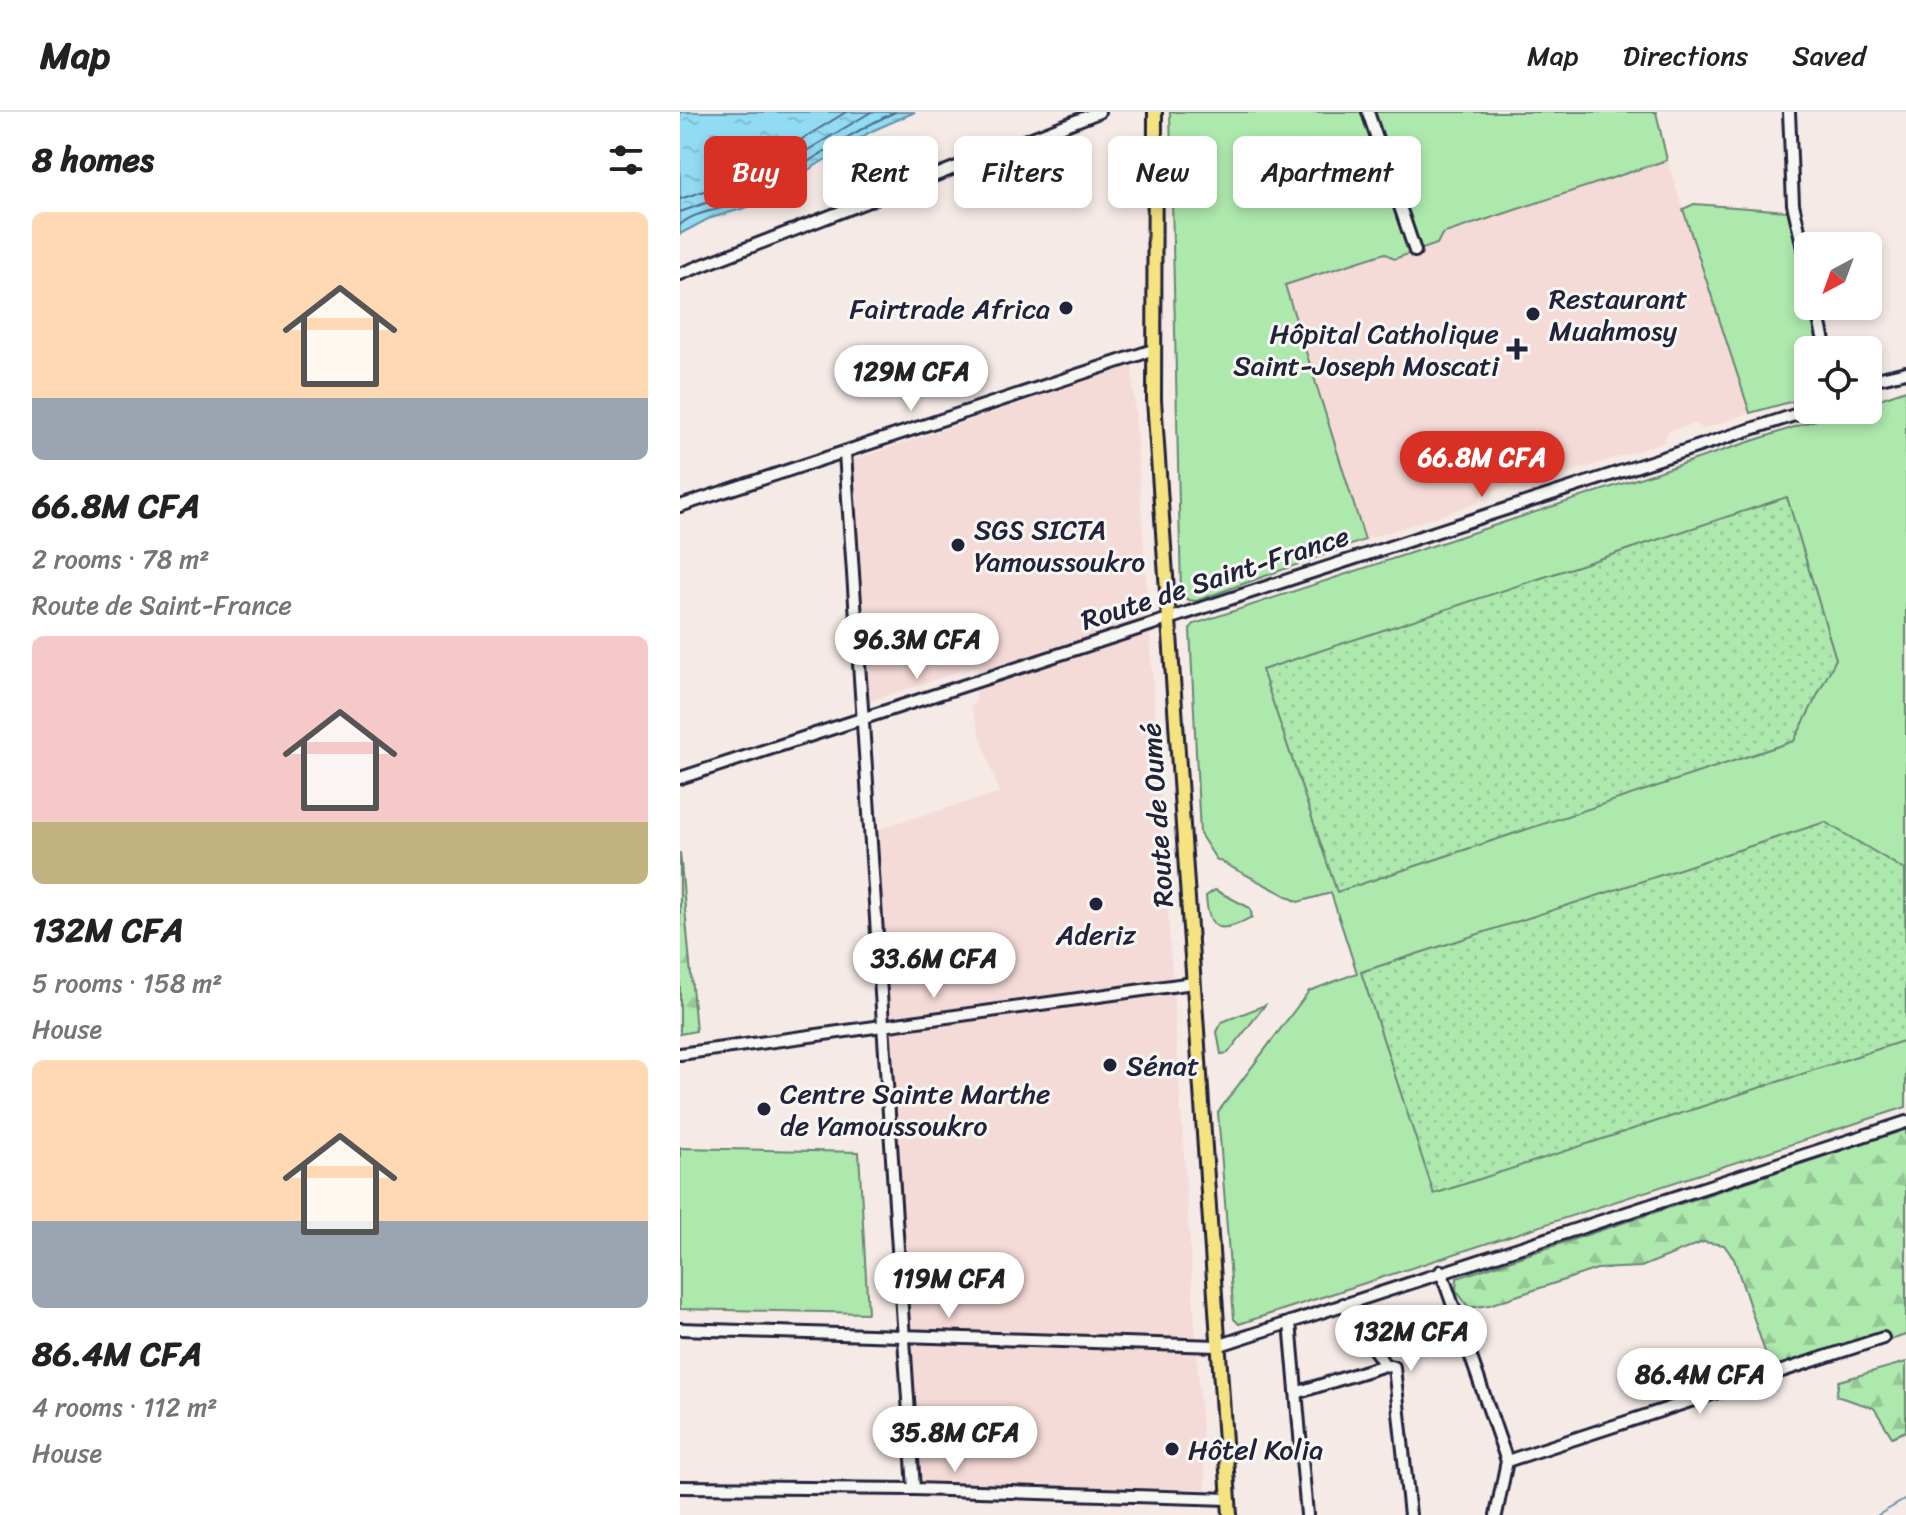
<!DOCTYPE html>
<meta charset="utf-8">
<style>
:root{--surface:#fff;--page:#f6f6f6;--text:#222;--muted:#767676;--line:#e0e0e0;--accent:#d93025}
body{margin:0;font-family:Sriracha,sans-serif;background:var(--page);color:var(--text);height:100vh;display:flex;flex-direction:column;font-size:30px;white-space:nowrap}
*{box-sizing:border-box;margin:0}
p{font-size:26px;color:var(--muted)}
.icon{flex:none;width:44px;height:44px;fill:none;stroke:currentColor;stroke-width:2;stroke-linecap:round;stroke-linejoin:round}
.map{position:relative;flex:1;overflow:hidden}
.side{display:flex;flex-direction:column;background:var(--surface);width:680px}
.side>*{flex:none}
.hud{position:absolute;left:24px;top:24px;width:760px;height:72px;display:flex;gap:16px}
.needle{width:52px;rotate:221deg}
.tools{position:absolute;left:1114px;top:120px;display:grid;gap:16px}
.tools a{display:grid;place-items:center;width:88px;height:88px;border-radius:12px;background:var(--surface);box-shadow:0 4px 12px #0003;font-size:40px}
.price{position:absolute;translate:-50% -68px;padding:0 18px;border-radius:28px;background:#fff;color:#222;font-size:26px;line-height:52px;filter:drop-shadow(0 2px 4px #0008)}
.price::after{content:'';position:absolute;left:50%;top:48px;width:24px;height:18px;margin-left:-12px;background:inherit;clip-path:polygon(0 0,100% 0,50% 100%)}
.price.active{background:var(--accent);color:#fff}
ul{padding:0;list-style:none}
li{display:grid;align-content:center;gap:16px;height:424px;padding:0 32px}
li span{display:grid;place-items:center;height:248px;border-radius:12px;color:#555}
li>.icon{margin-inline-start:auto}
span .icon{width:144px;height:144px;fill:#fffc;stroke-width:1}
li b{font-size:34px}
h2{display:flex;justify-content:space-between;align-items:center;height:96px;padding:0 32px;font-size:34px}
.tag{padding:0 28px;border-radius:12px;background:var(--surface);box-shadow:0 4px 12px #0003;font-size:28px;line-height:72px}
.tag.active{background:var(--accent);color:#fff}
header{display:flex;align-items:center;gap:48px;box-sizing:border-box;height:112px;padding:0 40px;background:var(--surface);border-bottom:2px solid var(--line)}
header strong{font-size:38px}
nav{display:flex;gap:44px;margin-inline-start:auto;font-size:28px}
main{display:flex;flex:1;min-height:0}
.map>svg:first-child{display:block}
</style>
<header>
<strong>Map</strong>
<nav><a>Map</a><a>Directions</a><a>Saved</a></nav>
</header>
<main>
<section class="side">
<h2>8 homes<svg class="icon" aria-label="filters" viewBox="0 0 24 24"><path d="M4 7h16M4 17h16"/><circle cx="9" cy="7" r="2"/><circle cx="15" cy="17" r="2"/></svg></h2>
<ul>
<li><span style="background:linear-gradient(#ffd9b3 75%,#9aa5b1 0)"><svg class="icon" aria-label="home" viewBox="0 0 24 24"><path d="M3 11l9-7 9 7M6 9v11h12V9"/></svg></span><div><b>66.8M CFA</b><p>2 rooms · 78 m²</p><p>Route de Saint-France</p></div></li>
<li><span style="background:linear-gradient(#f6c9c9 75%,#c2b280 0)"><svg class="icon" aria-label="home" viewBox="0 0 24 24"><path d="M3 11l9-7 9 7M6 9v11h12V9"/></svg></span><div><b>132M CFA</b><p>5 rooms · 158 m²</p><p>House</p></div></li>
<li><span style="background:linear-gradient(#ffd9b3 65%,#9aa5b1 0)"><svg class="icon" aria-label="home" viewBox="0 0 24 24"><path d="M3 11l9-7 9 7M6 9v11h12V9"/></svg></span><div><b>86.4M CFA</b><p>4 rooms · 112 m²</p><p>House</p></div></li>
</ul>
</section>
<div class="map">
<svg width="1226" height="1403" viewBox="0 0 1226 1403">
<defs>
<pattern id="forest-firs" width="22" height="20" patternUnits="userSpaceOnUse" patternTransform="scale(2)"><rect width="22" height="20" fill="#ade8ad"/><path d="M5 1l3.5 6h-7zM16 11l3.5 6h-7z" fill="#95c796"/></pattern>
<pattern id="park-dots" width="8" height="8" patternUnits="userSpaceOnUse" patternTransform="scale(2)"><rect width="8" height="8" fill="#ade8ad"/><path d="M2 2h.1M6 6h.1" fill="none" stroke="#95c796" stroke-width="1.8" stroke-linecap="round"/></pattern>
<pattern id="water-ripples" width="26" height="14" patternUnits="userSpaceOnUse" patternTransform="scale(2)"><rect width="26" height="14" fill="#91dbf3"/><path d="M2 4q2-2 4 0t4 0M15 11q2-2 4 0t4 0" fill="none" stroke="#7dbcd1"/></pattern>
</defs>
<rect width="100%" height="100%" fill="#f6eae6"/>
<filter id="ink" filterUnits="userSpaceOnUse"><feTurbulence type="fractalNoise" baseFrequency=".0125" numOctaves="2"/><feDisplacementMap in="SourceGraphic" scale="16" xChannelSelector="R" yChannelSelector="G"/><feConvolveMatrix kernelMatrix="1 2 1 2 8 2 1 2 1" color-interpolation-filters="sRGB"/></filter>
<g filter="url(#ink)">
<path fill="#f5dbd7" d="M987 48 1070 301 1023 317 1014 312 988 319 984 330 843 376 834 372 801 383 798 391 685 428 604 174 705 141 714 147 756 132 761 122Z
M452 253 526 1377 236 1371 193 718 319 681 291 594 296 588 297 554 187 590 167 350Z"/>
<path fill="#ade8ad" stroke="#688574" stroke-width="2" d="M490 0H976L987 48 762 122 757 132 714 147 705 141 605 173 685 428 516 489 508 488 501 480Z
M1014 92 1108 99 1128 176V194H1133L1145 238H1128V285L1070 301 1003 97Z
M1226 278V995L559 1212 554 1207 538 1000 629 879 677 861 651 781 618 790 536 747 520 722 510 517 514 512 1136 308 1138 304 1188 298V291Z
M535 778 570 796 572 805C541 822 528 821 526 784Z
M585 893 548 941 541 942 537 920 542 910Z
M0 1036 179 1040 188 1201 0 1197Z"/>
<path fill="url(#forest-firs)" stroke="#688574" stroke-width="2" d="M0 740 16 919 0 922Z
M1226 1017V1223L1165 1243H1128L1099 1253 1088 1249 1054 1147 1044 1133 1023 1130 961 1155 917 1157 809 1193 789 1196 776 1178 777 1166Z
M1226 1250V1319L1212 1325 1194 1296 1156 1284 1159 1269Z"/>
<path fill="url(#park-dots)" stroke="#688574" stroke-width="2" d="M1107 385 1156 547 1114 629 657 780 582 558Z
M1145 710 1225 758 1226 928 754 1082 681 860Z"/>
<path fill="url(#water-ripples)" stroke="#6591a9" stroke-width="2" d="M0 0H235L192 19 68 95 28 107 0 122Z"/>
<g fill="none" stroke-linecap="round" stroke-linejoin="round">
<path stroke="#4e6c85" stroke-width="2" d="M0 87 54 69 166 0
M0 100 60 79 191 0
M0 113C17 97 45 99 67 87 117 59 163 24 215 0"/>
<path stroke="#6591a9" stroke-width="2" d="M1198 1403 1226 1387"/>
<defs>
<path id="minor" d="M688 0 735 139
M1109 0 1113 92 1128 158
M0 162 419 0
M1136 194 1146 238
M1188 269 1226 260
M165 341 234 1377
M0 394 473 238
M0 666 1130 298
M0 942 513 871
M761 1159 827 1349 816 1403
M663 1192 705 1253
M610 1210 627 1403
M0 1217 537 1234 1226 1010
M616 1281 705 1253 714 1255 730 1403
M827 1349 1203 1226
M0 1375 234 1377 549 1387"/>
<path id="major" d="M475 0 474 288 550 1403"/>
</defs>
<use href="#minor" stroke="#22223b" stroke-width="16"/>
<use href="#major" stroke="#22223b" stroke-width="18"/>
<use href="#minor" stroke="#f6f6f2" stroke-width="10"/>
<use href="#major" stroke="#f5e382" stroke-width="12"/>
</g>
</g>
<g fill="#22223b" stroke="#f6f6f2" stroke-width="3">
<circle cx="386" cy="196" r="8"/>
<circle cx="853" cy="202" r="8"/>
<path d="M833 225h8v8h8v8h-8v8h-8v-8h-8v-8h8z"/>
<circle cx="278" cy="433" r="8"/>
<circle cx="416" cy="792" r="8"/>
<circle cx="430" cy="953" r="8"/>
<circle cx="84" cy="997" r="8"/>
<circle cx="492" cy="1337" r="8"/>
</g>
<g text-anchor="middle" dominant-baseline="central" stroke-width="6" stroke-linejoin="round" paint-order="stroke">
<g font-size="28" fill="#22223b" stroke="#f6f6f2" text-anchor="start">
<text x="869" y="186">Restaurant<tspan x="869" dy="32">Muahmosy</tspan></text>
<text x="370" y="196" text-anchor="end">Fairtrade Africa</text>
<text x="819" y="221" text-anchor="end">Hôpital Catholique<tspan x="819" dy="32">Saint-Joseph Moscati</tspan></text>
<text x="294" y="417">SGS SICTA<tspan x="294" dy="32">Yamoussoukro</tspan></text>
<text x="416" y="822" text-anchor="middle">Aderiz</text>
<text x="446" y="953">Sénat</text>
<text x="100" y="981">Centre Sainte Marthe<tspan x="100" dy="32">de Yamoussoukro</tspan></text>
<text x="508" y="1337">Hôtel Kolia</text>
</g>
<g font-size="28" fill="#22223b" stroke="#f6f6f2">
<text transform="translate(535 466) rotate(-18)">Route de Saint-France</text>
<text transform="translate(477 703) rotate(-94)">Route de Oumé</text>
</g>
</g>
</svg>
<div class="tools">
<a><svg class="needle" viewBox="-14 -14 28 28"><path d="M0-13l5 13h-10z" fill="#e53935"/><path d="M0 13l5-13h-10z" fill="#767676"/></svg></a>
<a><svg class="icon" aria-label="locate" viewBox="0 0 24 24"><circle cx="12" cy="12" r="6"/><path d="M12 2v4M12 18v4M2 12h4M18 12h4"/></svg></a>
</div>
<b class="price" style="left:231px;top:301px">129M CFA</b>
<b class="price active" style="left:802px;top:387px">66.8M CFA</b>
<b class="price" style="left:237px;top:569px">96.3M CFA</b>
<b class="price" style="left:254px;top:888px">33.6M CFA</b>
<b class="price" style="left:269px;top:1208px">119M CFA</b>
<b class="price" style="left:731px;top:1261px">132M CFA</b>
<b class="price" style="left:1020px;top:1304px">86.4M CFA</b>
<b class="price" style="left:275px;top:1362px">35.8M CFA</b>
<div class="hud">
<a class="tag active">Buy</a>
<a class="tag">Rent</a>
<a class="tag">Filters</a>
<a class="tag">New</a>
<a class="tag">Apartment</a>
</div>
</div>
</main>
